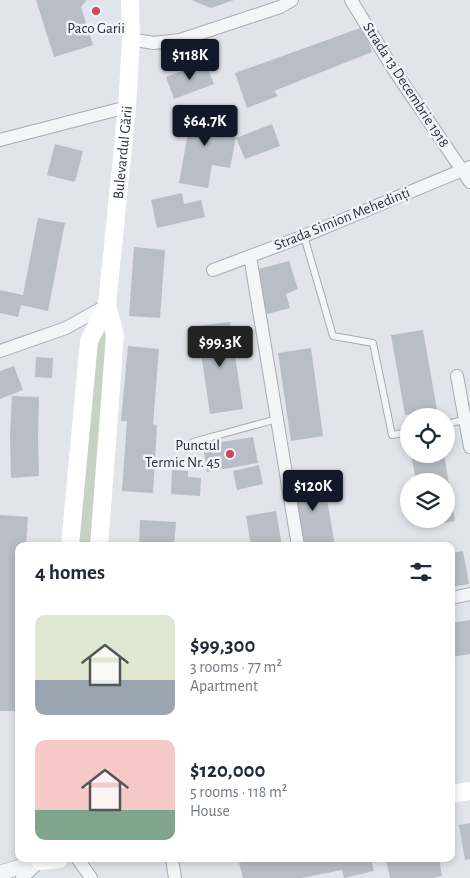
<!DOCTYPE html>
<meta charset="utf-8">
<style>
:root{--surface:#fff;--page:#f6f6f7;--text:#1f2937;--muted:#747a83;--accent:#111827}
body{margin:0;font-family:"Alegreya Sans",sans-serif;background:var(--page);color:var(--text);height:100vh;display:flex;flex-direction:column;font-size:19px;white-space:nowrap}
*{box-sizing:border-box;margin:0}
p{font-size:16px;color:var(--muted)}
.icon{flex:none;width:28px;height:28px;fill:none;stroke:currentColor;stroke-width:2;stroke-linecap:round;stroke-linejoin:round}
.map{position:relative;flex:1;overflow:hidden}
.details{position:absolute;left:15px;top:542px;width:440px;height:320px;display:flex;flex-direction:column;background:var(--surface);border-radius:10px;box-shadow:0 2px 8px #0003}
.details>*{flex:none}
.controls{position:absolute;left:400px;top:408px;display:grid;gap:10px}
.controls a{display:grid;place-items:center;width:55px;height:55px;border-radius:50%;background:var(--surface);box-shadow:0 2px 8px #0003;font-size:25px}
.price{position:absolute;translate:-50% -42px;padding:0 11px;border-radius:5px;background:var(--accent);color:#fff;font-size:16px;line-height:32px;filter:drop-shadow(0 1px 2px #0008)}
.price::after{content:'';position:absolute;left:50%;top:30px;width:15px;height:11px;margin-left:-8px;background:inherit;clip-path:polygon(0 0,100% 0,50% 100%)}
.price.current{background:#222;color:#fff}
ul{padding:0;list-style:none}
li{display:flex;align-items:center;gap:15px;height:125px;padding:0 20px}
li span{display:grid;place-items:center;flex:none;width:140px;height:100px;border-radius:10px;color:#555}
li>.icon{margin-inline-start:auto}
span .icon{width:60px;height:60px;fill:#fffc;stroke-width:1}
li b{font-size:21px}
h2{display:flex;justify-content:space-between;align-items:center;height:60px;padding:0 20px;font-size:21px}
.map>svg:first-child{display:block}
</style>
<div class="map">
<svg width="470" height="878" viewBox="0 0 470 878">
<rect width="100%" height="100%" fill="#e1e4ea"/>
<path fill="#c7d3c2" d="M107 305 114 335 99 546H70L89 341Z"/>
<path fill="#b8bec6" d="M36 0H87L81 7 93 45 54 57Z
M191 0H234L211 8Z
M363 27 372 52 274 91 278 96 247 108 235 73Z
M205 62 214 84 174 99 166 77Z
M193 105 222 110 218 134 236 137 230 168 212 165 208 188 179 183Z
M272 124 280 146 245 159 236 138Z
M55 144 83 151 75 182 47 175Z
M182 193 184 204 201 200 205 217 157 228 151 200Z
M38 218 65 223 48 311 21 305 18 317 0 313V290L23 295Z
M134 247 165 250 160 318 129 316Z
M289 261 298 289 286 294 290 308 267 314 255 270Z
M230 322 243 409 210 414 197 326Z
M423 330 437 410 405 415 391 335Z
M128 346 159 349 153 424 157 426 153 493 122 491 127 421H121Z
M311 348 323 436 291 441 278 353Z
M36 357 53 358 52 378 35 377Z
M14 366 23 390 0 399V371Z
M12 396 39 397 38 436 39 476 11 478 10 435Z
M253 437 258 463 207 472 203 445Z
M411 454H444L455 521 423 526 422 519H446V481H416Z
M259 465 263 484 237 490 233 471Z
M172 470 188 471V477L201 478 200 496 171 494Z
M323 476 335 546H303L292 481Z
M276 511 282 546H251L246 516Z
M0 515 28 517 26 546H19V711H0Z
M140 520 176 522 174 546H139Z
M463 551 469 584 451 587V553Z
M470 620V654L451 657V623Z
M470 823V859L465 860 459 825Z
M254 859H371L374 871 344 878 342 870 302 878H243L239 863Z
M386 859H439L442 876 433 878H390Z"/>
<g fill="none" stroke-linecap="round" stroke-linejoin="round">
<defs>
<path id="service" d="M304 236 333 336 373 343 392 435 409 432
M446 424 464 420
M193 442 277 419"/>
<path id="minor" d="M351 0 394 70 470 182
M131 39 153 43 180 40 280 7 292 0
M0 140 127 107
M250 256 298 546
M213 270 304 236 470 167
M0 351 66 328 107 305
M457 376 470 447
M451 598 470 594
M78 859 91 878
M172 859 175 878
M22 878 40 861"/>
<path id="tertiary" d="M0 873 40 861"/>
</defs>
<use href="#service" stroke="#a6abb4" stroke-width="8"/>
<use href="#minor" stroke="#a6abb4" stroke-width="14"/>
<use href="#tertiary" stroke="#a6abb4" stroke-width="16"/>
<use href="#service" stroke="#f4f5f8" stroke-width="6"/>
<use href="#minor" stroke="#f4f5f8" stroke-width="12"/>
<use href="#tertiary" stroke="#f4f5f8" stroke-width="15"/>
<g stroke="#fff" stroke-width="18">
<path d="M70 546 89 341 107 305"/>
<path id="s1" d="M99 546 115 335 107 305 127 107 131 39 130 0"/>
<path d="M451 794 470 791"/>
<path d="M41 859 40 861 59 859"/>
</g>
</g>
<g fill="#ce465c" stroke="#f0f3f7" stroke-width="2">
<circle cx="96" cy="11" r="5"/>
<circle cx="230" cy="454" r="5"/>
</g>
<g text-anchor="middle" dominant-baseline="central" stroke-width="5" stroke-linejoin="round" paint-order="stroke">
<g font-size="15" fill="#293241" stroke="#f0f3f7">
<text x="96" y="28">Paco Garii</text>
<text x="220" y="445" text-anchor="end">Punctul<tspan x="220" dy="17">Termic Nr. 45</tspan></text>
</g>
<g font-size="15" fill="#293241" stroke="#f0f3f7">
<text transform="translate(406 85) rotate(57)">Strada 13 Decembrie 1918</text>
<text stroke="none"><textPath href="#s1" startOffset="396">Bulevardul Gării</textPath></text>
<text transform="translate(342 219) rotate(-22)">Strada Simion Mehedinți</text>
</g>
</g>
</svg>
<div class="controls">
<a><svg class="icon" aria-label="locate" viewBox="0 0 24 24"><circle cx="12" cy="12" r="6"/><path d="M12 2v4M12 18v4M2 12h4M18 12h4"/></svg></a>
<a><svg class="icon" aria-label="layers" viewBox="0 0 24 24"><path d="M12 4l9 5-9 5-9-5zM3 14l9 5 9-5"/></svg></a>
</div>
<b class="price" style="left:190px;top:81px">$118K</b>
<b class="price" style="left:205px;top:147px">$64.7K</b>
<b class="price current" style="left:220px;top:368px">$99.3K</b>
<b class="price" style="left:313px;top:512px">$120K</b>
<section class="details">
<h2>4 homes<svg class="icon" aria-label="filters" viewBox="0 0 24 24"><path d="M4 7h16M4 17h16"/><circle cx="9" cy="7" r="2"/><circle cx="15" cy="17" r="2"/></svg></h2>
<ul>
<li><span style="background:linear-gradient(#dfe7d0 65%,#9aa5b1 0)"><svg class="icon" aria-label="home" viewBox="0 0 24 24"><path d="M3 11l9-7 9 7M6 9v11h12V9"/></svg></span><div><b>$99,300</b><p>3 rooms · 77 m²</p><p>Apartment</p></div></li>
<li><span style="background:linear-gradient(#f6c9c9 70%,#7fa58c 0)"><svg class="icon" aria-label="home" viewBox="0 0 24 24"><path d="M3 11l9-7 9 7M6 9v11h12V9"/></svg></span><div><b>$120,000</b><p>5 rooms · 118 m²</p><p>House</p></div></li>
</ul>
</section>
</div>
